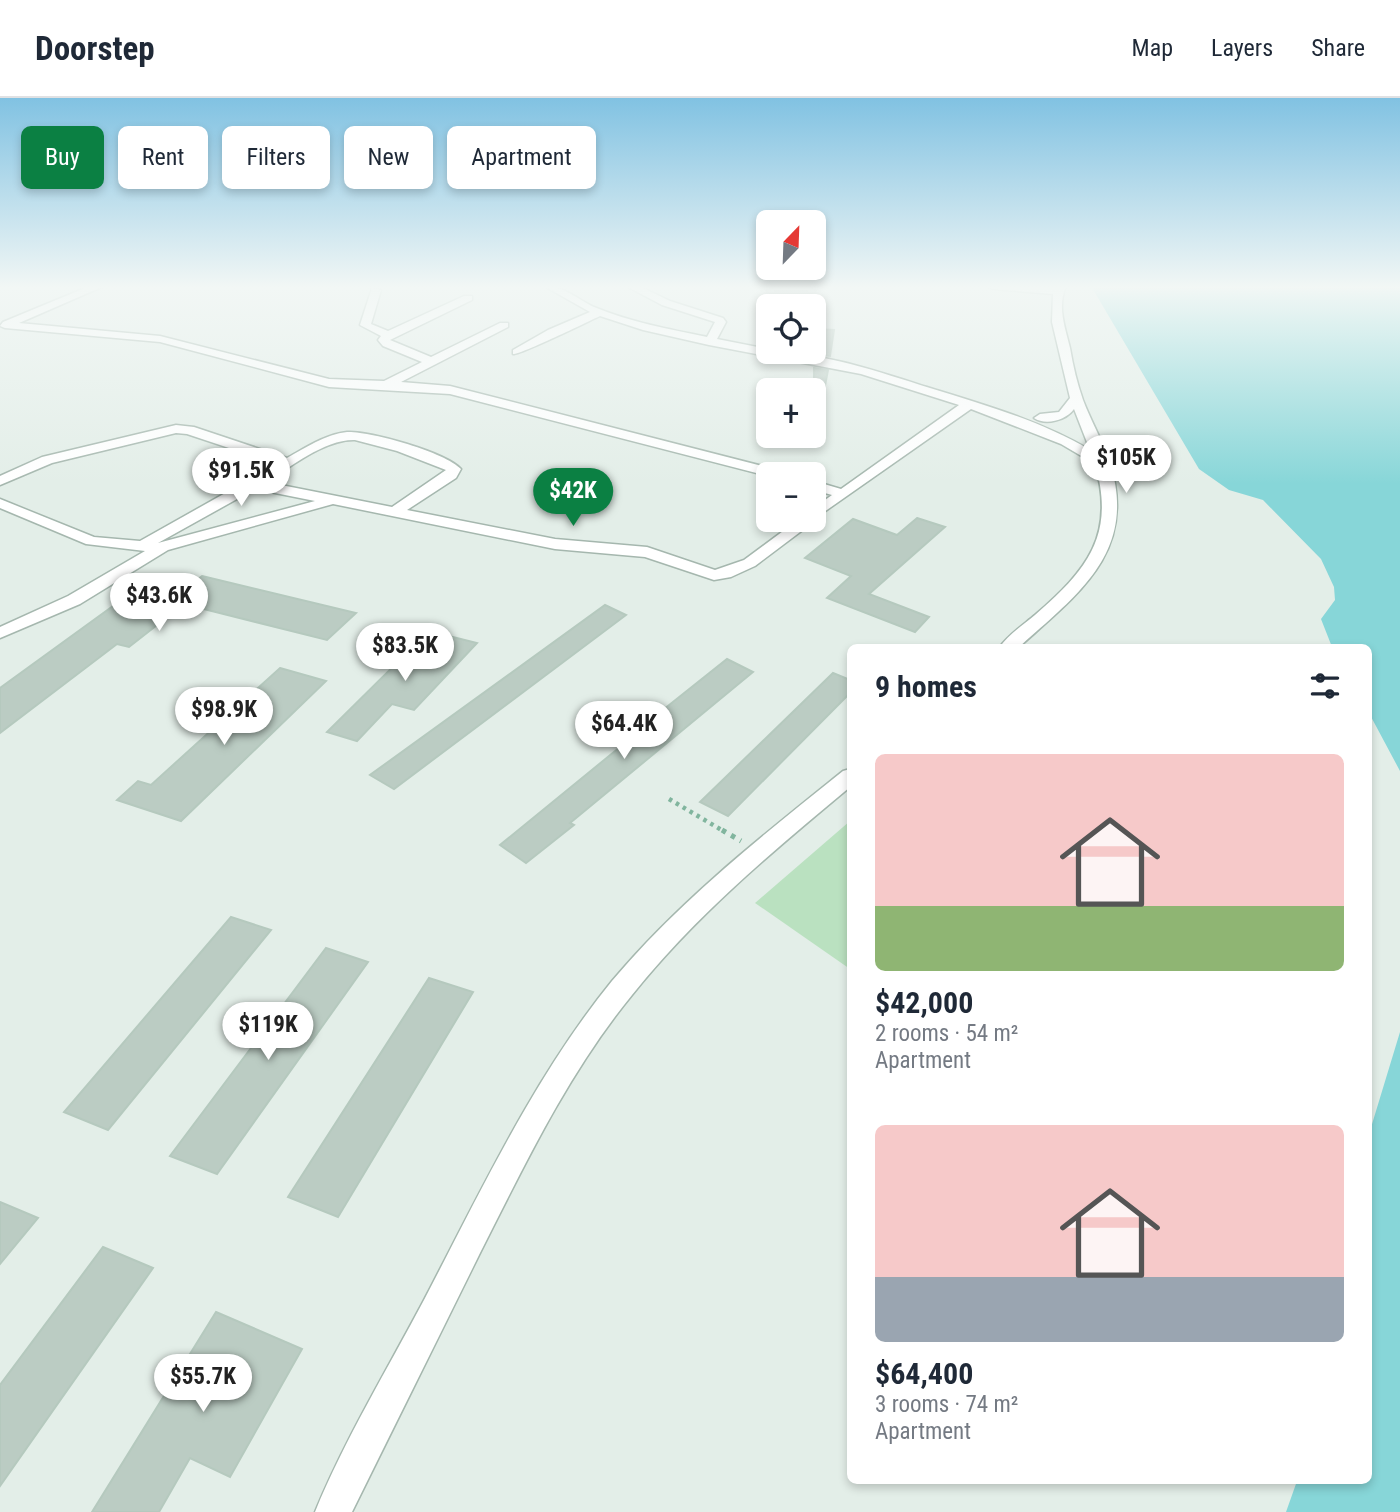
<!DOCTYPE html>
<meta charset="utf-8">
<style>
:root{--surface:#fff;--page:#f6f6f7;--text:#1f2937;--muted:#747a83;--line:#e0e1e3;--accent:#0b8043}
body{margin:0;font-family:"Roboto Condensed",sans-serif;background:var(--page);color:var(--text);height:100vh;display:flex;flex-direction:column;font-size:26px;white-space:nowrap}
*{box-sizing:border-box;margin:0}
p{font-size:23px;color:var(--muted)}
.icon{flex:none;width:38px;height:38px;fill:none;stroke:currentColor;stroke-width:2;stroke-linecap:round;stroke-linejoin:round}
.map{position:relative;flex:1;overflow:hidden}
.side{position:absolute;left:847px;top:546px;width:525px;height:840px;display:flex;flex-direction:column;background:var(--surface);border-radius:10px;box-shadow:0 4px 10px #0003}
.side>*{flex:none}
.banner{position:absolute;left:21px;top:28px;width:665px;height:63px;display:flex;gap:14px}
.needle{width:46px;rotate:23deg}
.tools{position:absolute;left:756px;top:112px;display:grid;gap:14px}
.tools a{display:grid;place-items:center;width:70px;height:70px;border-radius:10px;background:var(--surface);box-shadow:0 4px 10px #0003;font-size:35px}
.price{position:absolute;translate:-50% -60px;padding:0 16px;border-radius:24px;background:#fff;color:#222;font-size:23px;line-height:46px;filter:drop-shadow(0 2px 4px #0008)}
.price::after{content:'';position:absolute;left:50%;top:42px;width:21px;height:16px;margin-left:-10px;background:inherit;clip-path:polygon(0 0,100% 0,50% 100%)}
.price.selected{background:var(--accent);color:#fff}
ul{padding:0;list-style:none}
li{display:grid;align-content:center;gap:14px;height:371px;padding:0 28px}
li span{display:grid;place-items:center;height:217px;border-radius:10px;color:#555}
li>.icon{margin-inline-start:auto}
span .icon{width:126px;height:126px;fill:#fffc;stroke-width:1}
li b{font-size:30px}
h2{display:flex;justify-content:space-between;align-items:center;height:84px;padding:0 28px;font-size:30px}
.chip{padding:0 24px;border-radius:10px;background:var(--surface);box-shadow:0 4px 10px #0003;font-size:24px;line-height:63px}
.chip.selected{background:var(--accent);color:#fff}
header{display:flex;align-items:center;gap:42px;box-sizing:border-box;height:98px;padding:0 35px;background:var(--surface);border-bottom:2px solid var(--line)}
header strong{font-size:33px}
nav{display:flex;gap:38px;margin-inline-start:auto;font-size:24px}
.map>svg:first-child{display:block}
</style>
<header>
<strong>Doorstep</strong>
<nav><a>Map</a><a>Layers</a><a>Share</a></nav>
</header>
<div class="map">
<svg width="1400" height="1414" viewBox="0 0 1400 1414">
<rect width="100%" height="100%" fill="#e3eee8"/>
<path fill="#bae1c0" d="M850 723V871L755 805Z"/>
<path fill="#87d6d8" d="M1091 188H1400V673L1369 615 1368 550 1332 549 1321 521 1335 502 1334 489 1321 461 1263 402 1229 392 1199 371Z
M1400 934V1414H1286L1297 1383 1368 1382 1369 1036Z"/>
<path fill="#bbccc3" stroke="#b5c9be" stroke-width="2" d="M814 231 834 232 830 258 814 256Z
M814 270 828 272 824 293 814 292Z
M917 420 945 429 869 496 929 519 915 534 827 500 851 478 805 460 853 421 897 437Z
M202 478 356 515 327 542 184 506 129 549 117 546 0 635V590L135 492 171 501Z
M605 507 626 517 394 691 370 677Z
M429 533 477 545 414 612 392 606 357 643 327 634Z
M727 561 753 574 570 725 574 727 526 765 500 747 636 636 634 635Z
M280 570 326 583 181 723 117 702 138 683 151 687Z
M833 575 850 582V595L728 718 700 704Z
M231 819 271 832 108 1032 64 1014Z
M326 850 368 864 217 1076 170 1058Z
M429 880 473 894 338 1119 288 1099Z
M0 1104 38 1120 0 1166Z
M103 1149 153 1170 0 1388V1287Z
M216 1214 302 1251 230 1379 190 1360 159 1414H92Z"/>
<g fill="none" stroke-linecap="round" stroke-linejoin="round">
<defs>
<path id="minor" d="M90 188H104L19 225 160 238 329 281 384 283 422 264 383 248 378 242 381 238 360 227 372 190 381 192 371 226 388 233 464 198H472V202L390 242 431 259 500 225H508V229L401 284 450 288 782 373 784 376 768 378 450 296 329 289 160 244 5 230 0 228 3 224Z
M544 188C564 188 577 201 594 209 630 224 669 231 707 239L715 224 662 207 626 188H639L670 203 723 220 726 224 717 241 768 251V254C823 254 879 274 930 290 985 307 1041 323 1090 352L1074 311C1066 322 1046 328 1034 320L1040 316 1059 314 1070 300 1052 224 1053 196 993 191 988 188H1066C1057 209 1065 229 1070 250 1073 268 1077 285 1083 302 1091 323 1103 344 1110 365 1138 454 1078 496 1018 550H999C1008 537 1023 527 1035 517 1087 472 1116 437 1095 366L1061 346 971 311 814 421 812 425 755 468 731 479 714 482 645 459 555 451 333 406 168 452 80 506 0 540V529L68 498 145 453 86 446 0 410V401L94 439 140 443 277 366 187 336 176 335 52 365 0 387V378L42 359 176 327 194 329 287 360C305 350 326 336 347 334 370 333 445 354 461 371L456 380 407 412 555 441 647 449 715 472 744 462 798 422H814V410L832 397 814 392V383L841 391 959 307 861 276 709 247 643 232 600 218C587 224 520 257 513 256V252L548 232 590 214ZM355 342 397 353 446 372 392 409 266 384C291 369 325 341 355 342ZM255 391 315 403 158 445Z
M850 671V689C773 753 695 818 632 897 568 975 524 1068 479 1157 437 1243 394 1328 352 1414H315C345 1341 387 1272 424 1202 481 1093 534 979 612 883 679 803 762 738 843 673Z"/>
</defs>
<use href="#minor" stroke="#a5b7ae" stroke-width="3"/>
<path stroke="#81b59e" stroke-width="4.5" stroke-dasharray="3.5 4.5" stroke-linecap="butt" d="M669 701 725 734"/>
<path stroke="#81b59e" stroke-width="5" stroke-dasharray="4.5 6" stroke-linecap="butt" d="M722 732 741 743"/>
<use href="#minor" fill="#fff" fill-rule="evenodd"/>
</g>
<linearGradient id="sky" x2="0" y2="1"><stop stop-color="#81c2e2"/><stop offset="0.49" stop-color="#f2f7f5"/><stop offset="1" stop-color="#f2f7f5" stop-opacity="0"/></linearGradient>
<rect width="1400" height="386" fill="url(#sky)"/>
</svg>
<div class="tools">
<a><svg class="needle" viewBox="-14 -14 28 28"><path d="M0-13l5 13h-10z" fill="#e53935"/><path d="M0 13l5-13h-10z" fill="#747a83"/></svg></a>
<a><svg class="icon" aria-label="locate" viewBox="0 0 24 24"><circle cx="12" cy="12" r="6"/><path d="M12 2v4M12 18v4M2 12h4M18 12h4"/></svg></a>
<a>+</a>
<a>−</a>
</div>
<b class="price" style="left:1126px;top:397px">$105K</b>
<b class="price" style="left:241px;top:410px">$91.5K</b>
<b class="price selected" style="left:573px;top:430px">$42K</b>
<b class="price" style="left:159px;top:535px">$43.6K</b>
<b class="price" style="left:405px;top:585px">$83.5K</b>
<b class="price" style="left:224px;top:649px">$98.9K</b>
<b class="price" style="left:624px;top:663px">$64.4K</b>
<b class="price" style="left:268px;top:964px">$119K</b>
<b class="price" style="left:203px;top:1316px">$55.7K</b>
<div class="banner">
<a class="chip selected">Buy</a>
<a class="chip">Rent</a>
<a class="chip">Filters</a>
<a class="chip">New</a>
<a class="chip">Apartment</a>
</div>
<section class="side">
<h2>9 homes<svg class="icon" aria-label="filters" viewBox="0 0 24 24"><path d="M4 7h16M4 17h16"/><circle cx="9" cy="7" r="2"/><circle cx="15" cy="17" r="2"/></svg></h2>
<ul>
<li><span style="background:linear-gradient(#f6c9c9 70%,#8fb573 0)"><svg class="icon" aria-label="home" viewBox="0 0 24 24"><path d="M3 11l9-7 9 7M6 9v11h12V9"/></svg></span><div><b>$42,000</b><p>2 rooms · 54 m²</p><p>Apartment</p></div></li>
<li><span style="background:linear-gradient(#f6c9c9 70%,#9aa5b1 0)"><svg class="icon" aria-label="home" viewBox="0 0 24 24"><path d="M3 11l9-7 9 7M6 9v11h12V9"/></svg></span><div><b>$64,400</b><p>3 rooms · 74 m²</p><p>Apartment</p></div></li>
</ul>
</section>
</div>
